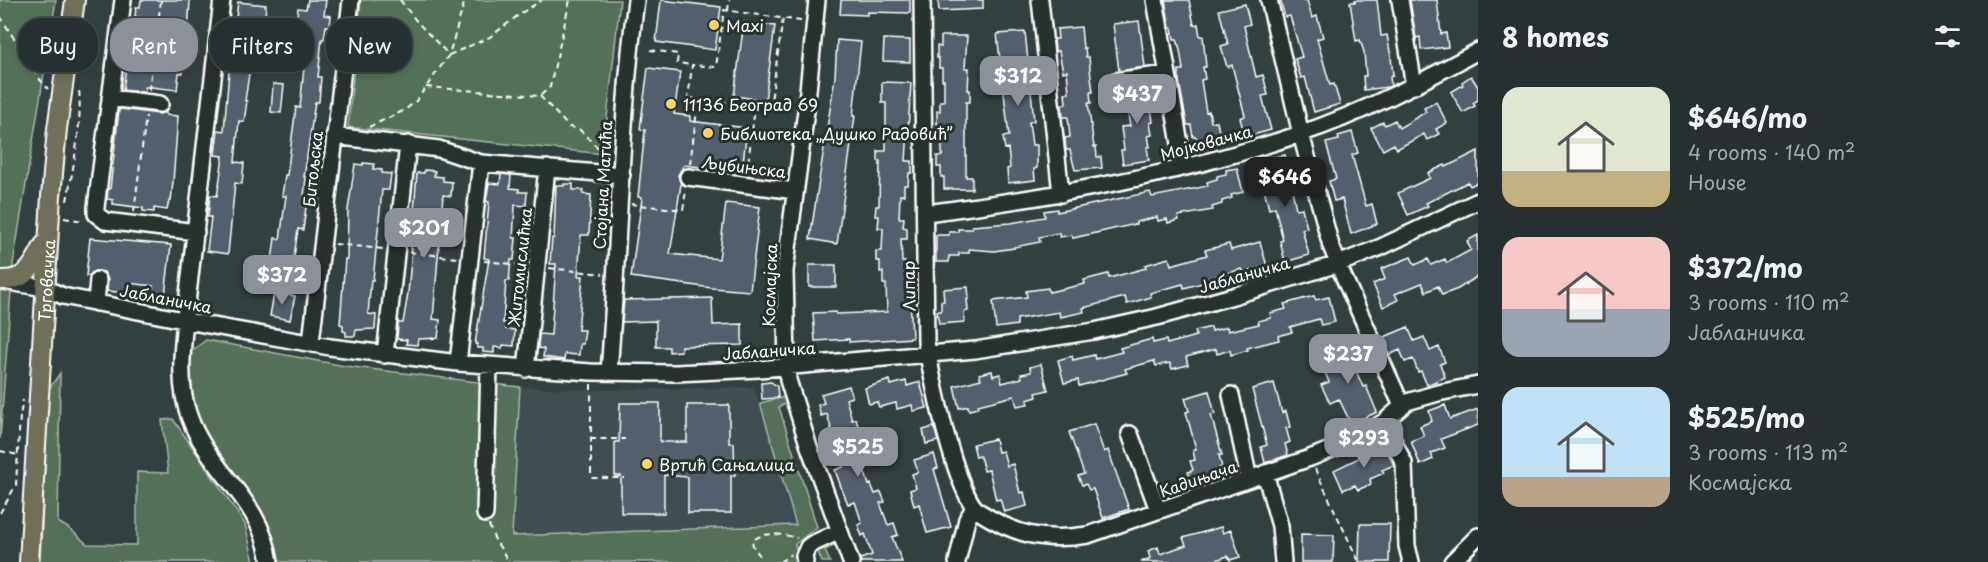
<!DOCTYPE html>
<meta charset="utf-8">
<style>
:root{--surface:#263030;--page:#323c3c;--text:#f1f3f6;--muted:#a4a9ab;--line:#424b4c;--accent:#8c9099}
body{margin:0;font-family:"Playpen Sans",sans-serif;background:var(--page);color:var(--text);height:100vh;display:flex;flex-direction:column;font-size:22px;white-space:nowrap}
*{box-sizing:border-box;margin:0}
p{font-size:20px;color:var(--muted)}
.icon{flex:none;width:33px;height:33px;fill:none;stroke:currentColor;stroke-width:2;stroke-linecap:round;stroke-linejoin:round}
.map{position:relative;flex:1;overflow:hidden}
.drawer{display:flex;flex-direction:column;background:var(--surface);width:510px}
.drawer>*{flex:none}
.hud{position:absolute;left:18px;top:18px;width:570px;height:54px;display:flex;gap:12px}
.price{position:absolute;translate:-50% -51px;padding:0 14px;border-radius:12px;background:var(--accent);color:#fff;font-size:20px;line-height:39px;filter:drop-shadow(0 2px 3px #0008)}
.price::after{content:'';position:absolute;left:50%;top:36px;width:18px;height:14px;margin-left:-9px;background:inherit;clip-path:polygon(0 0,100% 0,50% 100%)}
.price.active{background:#222;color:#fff}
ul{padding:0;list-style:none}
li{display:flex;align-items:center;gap:18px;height:150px;padding:0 24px}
li span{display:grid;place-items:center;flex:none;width:168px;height:120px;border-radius:18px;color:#555}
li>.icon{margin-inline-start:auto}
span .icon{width:72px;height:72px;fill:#fffc;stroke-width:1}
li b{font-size:26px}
h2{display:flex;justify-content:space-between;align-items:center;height:72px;padding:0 24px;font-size:26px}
.tag{padding:0 21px;border-radius:24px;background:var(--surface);box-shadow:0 3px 9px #0003,0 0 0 2px var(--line);font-size:21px;line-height:54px}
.tag.active{background:var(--accent);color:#fff}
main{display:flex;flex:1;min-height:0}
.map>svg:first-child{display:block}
</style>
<main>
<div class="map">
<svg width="1478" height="562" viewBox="0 0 1478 562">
<rect width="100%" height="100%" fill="#334040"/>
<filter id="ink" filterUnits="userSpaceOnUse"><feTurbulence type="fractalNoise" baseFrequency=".0167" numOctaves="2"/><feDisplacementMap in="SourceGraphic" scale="12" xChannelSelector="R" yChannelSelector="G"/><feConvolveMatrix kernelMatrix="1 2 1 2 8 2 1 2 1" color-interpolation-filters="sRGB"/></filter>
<g filter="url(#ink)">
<path fill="#404d51" d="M520 387 596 390 754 387 796 525 512 536Z"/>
<path fill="#547058" stroke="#aab8ac" stroke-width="1.5" d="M0 0H56L13 264 0 439Z
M361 0H620L603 154 348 127Z
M206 340 345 366 520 387 512 536 796 525 760 403 785 397 787 403 779 407 817 527 795 544 798 560 793 562H277L275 546 263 515 243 484 212 449 193 413 187 381 190 352Z
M60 373 58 522 70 529 87 544 137 545V472L168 473 162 420 173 419 245 524 254 562H40L49 389Z
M832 543 834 546 825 550 830 562H822L818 552 813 554 816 548Z"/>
<path fill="#525f6c" stroke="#fff" stroke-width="1.5" d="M141 0H190L188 33H185L183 73H179L177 90 151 87H145V91L139 92 123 90 128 52 134 53 135 45H137L139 17H135L136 7H140Z
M308 0H326L324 15 331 16 330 26H326L324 39H322L318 77H321L319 102H315L304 177H306L303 206 306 207 303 230 298 229 293 264 272 261 275 238 280 239 286 196H282L285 175H287L296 107 300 108 304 67 292 66 293 45H300L303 23 296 22 298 8 306 9Z
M661 0 721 7 715 50 656 42Z
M841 0H910V13L867 12V15L840 14Z
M938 0H983V9L939 11Z
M1165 0H1189L1194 25 1198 24 1200 36H1203L1206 67H1203L1205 79 1201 80 1206 112 1209 111 1211 122 1217 121 1219 132 1222 131 1225 143 1198 148 1196 137H1193L1191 125H1187L1179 81V70H1183L1180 50 1177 39H1174L1172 28H1170Z
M1280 0H1307L1312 18 1317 16 1323 37 1317 39 1330 85 1334 84 1340 104 1314 112 1305 77 1301 78 1295 59 1302 57 1290 16 1285 17Z
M1355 0H1377L1381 36 1387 35 1391 57 1393 75 1390 76 1391 86 1388 87 1364 90 1363 76H1366L1364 52 1360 40 1356 41 1350 2H1355Z
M1410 0H1437L1441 34 1446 33 1448 47 1421 50 1420 37 1416 38Z
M238 2 266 5 264 28 256 27 245 101H247L244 122 239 121 235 162 244 163 242 184 235 183 228 254 207 251 211 217H208L210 195 217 196 220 178 223 156 215 155 218 130 224 131 229 71H232L238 25H235Z
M1245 4 1250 24 1244 26 1256 77 1263 75 1268 95 1262 96 1271 130 1245 137 1240 118 1245 116 1232 65 1227 67 1221 46 1228 44 1219 10Z
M1139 21 1145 67 1119 71 1113 24Z
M744 22 775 26 765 100 734 96Z
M1081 27 1083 48H1085L1086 57H1089L1090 69 1093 92H1090L1091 103H1088L1094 147H1096L1097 157H1101L1102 168 1075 170 1070 150H1066L1065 138 1070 137 1068 117H1063L1062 105 1066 104 1065 93H1069L1067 71 1063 72 1059 51H1055L1054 39H1058L1057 29Z
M1025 32 1034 121 1029 122 1032 145H1037V168L1034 169 1035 180 1008 183 1007 169 1010 168 1008 148 1005 149 1003 137 1009 136 997 34Z
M941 36H967L965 68H969L968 90H970V102H966V177H972V189H944V177H941V167H937V156H942V135H939L940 124H937V111H940V101H944V80H942V68H939V58H937V46L941 47Z
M884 39 910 40V62L883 61Z
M837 40 861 42 853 116H855L837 244 810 239 835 77Z
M648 68 680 72 674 114 690 116V121L747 128 742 172 684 165 678 175 681 184 670 254 719 259 726 203 760 207 750 291 712 288 631 277 642 198 638 197 645 130 640 129Z
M1471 76 1478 87V100L1473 103 1475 106 1463 113 1451 92 1463 85 1462 82Z
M882 82 911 83 906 161H912V173H909L908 185H904V195H900L899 218H904L903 227 907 228V239H901L902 262H905V273L910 272V282H914V295H910L912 338 849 342V339L815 341 813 313 836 312V314L887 312 886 284H883V272H880V261H876V251H882L883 228H878L879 216H875L876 206H879L880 161H878V151H886V103H882Z
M273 84 284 85 281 113 271 112Z
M1148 86 1153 122 1150 123 1152 135 1148 136 1150 147H1147L1149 160 1123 164 1121 150H1124L1121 127 1130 126 1126 104 1122 105 1120 90Z
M1436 102 1447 123 1436 129 1439 134 1427 140 1424 134 1397 149 1394 144 1383 150 1371 128 1383 122 1385 125 1395 120 1399 128 1426 112 1424 108Z
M121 109 159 114 166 112V115L178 116 173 182 171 201H169L167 210 154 208V212L143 211V208L113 204V200L107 199 108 189H110L119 110Z
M1352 132 1358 153 1352 155 1366 206 1372 204 1377 224 1351 234 1342 199 1334 201 1329 181 1336 179 1326 143 1339 140 1338 136Z
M1478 151V182L1470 186 1468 182 1426 203 1428 206 1408 215 1398 193 1430 178 1428 173 1445 165 1446 167Z
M1285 155 1296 209 1302 208 1307 228 1302 229 1309 255 1285 262 1280 241 1283 240 1275 207 1269 209 1264 189 1268 188 1262 160Z
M363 163 374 164 373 169 382 170V173L391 174 389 190H382L373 280H371L368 314 376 315 375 329 356 330 355 336H346V332L343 331V325L340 324 345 259H347L348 210 355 164 363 165Z
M1237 168 1243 192 1231 195 1232 198 1222 201V204L1212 207 1213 210 1178 216 1179 220 1168 223 1167 219 1158 221 1157 217 1136 222V224L1073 238 1072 235 1060 237 1059 233 1039 237 1040 242 1014 247V248L994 251 969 249V253H959V256H949V262H936V235H949V232H958V229H972V226L1011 223 1045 217 1044 211 1057 209V212L1150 192 1152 197 1208 186 1207 182 1217 179V176L1226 174V170Z
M424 170 435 171 434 176 443 177V181L452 182 451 196 443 195 433 319 440 320 438 338 418 339 417 345 406 344 407 340 397 339 398 323H403L408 293 412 249H411L417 173H424Z
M501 174 511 175 510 188 519 189V192H527L526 206 515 205 513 238H516L514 260H511L509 281H506L503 323H507L506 329 515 330 514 346 503 345 502 348 494 347V353L483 352V348H477V344H475L489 259 484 258 489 202 486 201 489 183 500 184Z
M564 184H573V190H583V194L591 195 589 235H581L578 276H583L578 330H585L583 344H580L579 355 565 354 564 360 543 357 544 349 538 348 539 334 551 335 556 264H550L552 238H554L556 185 564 186Z
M1478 235V276L1458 289 1442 295 1438 286 1426 292 1422 283 1395 294 1398 300 1383 307 1373 284 1385 279 1381 269 1411 257 1415 265 1428 259 1431 265 1445 259 1447 263 1471 250 1467 241Z
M90 238 171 245 165 296 152 295 153 286 128 283 127 293 107 291 108 280 104 272 94 271 89 276H86Z
M1260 242 1267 266 1244 273 1242 269 1206 279V282L1184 288 1183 284 1150 293 1151 297 1127 304 1125 297 1083 308 1084 312 1060 317 1059 312 1017 319V325L996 328 993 301 1027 297 1026 291 1048 288 1049 292 1085 284 1084 280 1108 274 1109 278 1146 268 1145 265 1169 258 1171 265 1207 255 1205 250 1229 244 1231 250Z
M809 265H836V287H809Z
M968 287 969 299H967L968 311 964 312 965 322 939 324 937 311H941V301H944L943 289Z
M274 293 295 296 290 320 270 316Z
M1314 296 1316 300 1329 297 1335 322 1321 325 1319 319 1290 327 1292 332 1278 336 1279 340 1247 348 1248 350 1231 355 1230 350 1217 354 1216 349 1186 357 1188 365 1172 369 1170 363 1156 366 1154 361 1125 369 1127 373 1079 386 1078 380 1064 383 1058 360 1072 356 1073 360 1094 355 1095 359 1122 352 1120 348 1152 339 1153 343 1166 340 1167 344 1196 336 1195 331 1211 327 1212 331 1227 327 1228 331 1259 324 1258 321 1271 318 1270 313 1286 309 1284 304Z
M712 298 713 325 742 324V345L681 346V351L669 352V347H656V321L622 322 624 300Z
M1408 327 1414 341 1424 337 1430 351 1439 347 1445 362 1440 364 1445 377 1427 385 1421 371 1418 372 1413 359 1405 362 1400 350 1389 355 1382 338Z
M1351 343 1357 356 1351 359 1363 387 1366 386 1377 412 1351 424 1339 399 1330 403 1321 385 1329 382 1324 370 1333 366 1327 353Z
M1041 364 1048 390 1036 393 1037 397 1027 400 1028 404 1017 406 1014 396 978 405V408L969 410 968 406 959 408 954 386 981 379 979 374 992 371 993 376 1000 374 1002 383 1022 378 1021 374 1031 372 1030 367Z
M890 380 891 385 906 381 907 386 920 382 927 408 913 411 912 405 897 409 896 403 879 407 877 402 869 404 865 388Z
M771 382 777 386 778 398 762 399 761 383Z
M1274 383 1282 413 1286 411 1290 427 1286 428 1290 442 1285 444 1288 455 1265 463 1261 447 1267 445 1252 389Z
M849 386 852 397 846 399 852 420 856 419 859 429 855 431 861 452 866 450 870 461 862 464 869 485 871 484 875 494 881 492 885 502 880 503 888 525 894 523 898 535 892 537 902 562H861L860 559 872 555 865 534 862 536 858 525 862 523 855 502 848 504 841 487 835 470 843 467 835 447 830 449 826 437 833 435 827 414 821 416 818 405 824 403 821 394Z
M1209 391 1215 414 1211 415 1222 455H1219L1222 468H1219L1222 477 1192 486 1188 472 1193 470 1190 461 1195 460 1193 450 1196 449 1186 412 1189 411 1185 398Z
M620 403H660V442H687V405H729V443H734L735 476H731V513H688V477L664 475V513H621V476H615V442H619Z
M1445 405 1450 419 1478 409V425L1441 439 1445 448 1431 453 1433 459 1420 465 1411 441 1424 436 1420 426 1432 421 1429 411Z
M1094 424 1104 452 1108 450 1129 509 1103 518 1093 489 1089 490 1086 484 1082 485 1078 476 1084 474 1069 432Z
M934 427 938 441 926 444 923 430Z
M995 439 998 452 1003 451 1007 466 1013 464 1020 493 1024 492 1027 506 1004 512 1000 499 996 500 989 470 984 471 980 456 976 457 973 444Z
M1383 443 1394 465 1382 470 1384 473 1370 479 1371 484 1358 490 1355 485 1343 490 1334 470 1373 451 1371 448Z
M934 454 938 468 934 469 951 527 927 533 919 504 914 506 910 490 916 488 912 474 918 472 914 460Z
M1360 524H1390L1389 562H1359Z
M1221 527 1223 533 1231 530 1240 557 1230 560 1228 556 1210 562H1141L1150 558 1148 551 1158 547 1160 554 1186 545 1183 538Z
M1301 534 1334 535 1333 562H1301Z"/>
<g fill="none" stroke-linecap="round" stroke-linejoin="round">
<defs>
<path id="minor" d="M123 0 96 207V214L105 221 196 232
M222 0 185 320C182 352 178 384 189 416 208 471 261 498 270 562
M817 0 806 111 785 271 787 365 788 380 808 444 851 562
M922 0 926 341C930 373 956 494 978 511 1015 535 1044 542 1088 535L1310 458 1352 441 1384 422 1407 402 1438 393 1478 385
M1040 0 1061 194
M1155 0 1184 167
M1269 0 1301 134 1331 246 1344 278 1402 406
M1400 0 1414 86
M1115 81 1166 74
M110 98 160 104
M334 136 439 149 481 163 622 175
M688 177 795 191
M926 213C1052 197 1179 175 1300 134 1362 113 1420 83 1478 51
M3 281 45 288 63 296 208 325 330 347 458 363 591 372 676 373 759 369 975 350 1094 331 1157 317 1233 296 1338 264 1381 247 1478 201
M96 303 98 280
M311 342 351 0
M385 355 408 144
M458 363 481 163
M526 369 547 168
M609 372C619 248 620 123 636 0
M1231 395 1249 479
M1384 422 1404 463 1407 546 1411 562
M1130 434 1158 510
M1265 473 1280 526 1283 562
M485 514 489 366
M805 562 804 556 808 547 812 544 840 531
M957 562 967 519 974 508
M1452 562 1478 536"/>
<g id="major">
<path d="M0 280C28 281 32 266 44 245"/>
<path id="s1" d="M29 562 51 196 57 129 75 0"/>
</g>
</defs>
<use href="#minor" stroke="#fff" stroke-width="20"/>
<use href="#major" stroke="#fff" stroke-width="22"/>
<path stroke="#fff" stroke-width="2" stroke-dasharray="6 4.5" stroke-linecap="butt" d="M400 0 418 23 448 54
M728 11 729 0
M0 16 38 77 48 89
M650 50 678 54 677 63 692 65
M449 55 490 37 520 14 542 0
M426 87 540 96 550 87 570 0
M149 90 161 0
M540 96 569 127 579 129 598 148 600 153
M689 98 793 110
M770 108 783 18
M369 127 405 110 416 101 449 55 465 0
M690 164 697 110 687 109 692 65 716 67 724 10 801 21
M747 172 755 107
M67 201C74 162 82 127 79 88
M631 204 683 210 686 190
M134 212 146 116
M64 218 84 221
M335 244 383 249
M409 252 457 258
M484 261 523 265
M549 268 603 274
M591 384V478H625
M590 439H625
M0 451 18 455
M1315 469 1359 562
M0 513 16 485 20 416 23 400
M489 525 494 538 509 562
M760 556 753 546 752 541C764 531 783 534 797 538
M780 562 791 554"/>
<use href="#minor" stroke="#26332d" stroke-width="15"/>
<use href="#major" stroke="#706f59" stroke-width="18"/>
</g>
</g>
<g fill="#ffd166" stroke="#26332d" stroke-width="2">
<circle cx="714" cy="25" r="6"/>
<circle cx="671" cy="104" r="6"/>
<circle cx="708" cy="133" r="6"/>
<circle cx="647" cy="464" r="6"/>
</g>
<g text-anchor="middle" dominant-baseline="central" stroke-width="6" stroke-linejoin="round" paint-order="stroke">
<g font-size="16" fill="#fff" stroke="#26332d" text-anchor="start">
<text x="726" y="25">Maxi</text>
<text x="683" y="104">11136 Београд 69</text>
<text x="720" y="133">Библиотека „Душко Радовић”</text>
<text x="659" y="464">Вртић Сањалица</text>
</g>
<g font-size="16" fill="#fff" stroke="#26332d">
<text transform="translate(1206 142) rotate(-15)">Мојковачка</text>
<text transform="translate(744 166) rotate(7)">Љубињска</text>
<text transform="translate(312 169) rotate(-84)">Битољска</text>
<text transform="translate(602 185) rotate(-87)">Стојана Матића</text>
<text transform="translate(519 267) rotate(-84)">Житомислићка</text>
<text transform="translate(1244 274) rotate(-16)">Јабланичка</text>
<text stroke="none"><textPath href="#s1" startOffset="282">Трговачка</textPath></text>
<text transform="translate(769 285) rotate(-88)">Космајска</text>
<text transform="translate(908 286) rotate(-91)">Липар</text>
<text transform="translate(166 298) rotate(11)">Јабланичка</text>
<text transform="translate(769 350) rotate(-4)">Јабланичка</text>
<text transform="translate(1198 478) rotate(-19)">Кадињача</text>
</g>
</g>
</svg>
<b class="price" style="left:1018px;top:107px">$312</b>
<b class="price" style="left:1137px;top:125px">$437</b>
<b class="price active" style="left:1285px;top:208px">$646</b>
<b class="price" style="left:424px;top:259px">$201</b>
<b class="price" style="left:282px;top:306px">$372</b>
<b class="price" style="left:1348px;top:385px">$237</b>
<b class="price" style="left:1364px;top:469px">$293</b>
<b class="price" style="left:858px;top:478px">$525</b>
<div class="hud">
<a class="tag">Buy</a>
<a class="tag active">Rent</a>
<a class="tag">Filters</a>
<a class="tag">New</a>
</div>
</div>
<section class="drawer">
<h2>8 homes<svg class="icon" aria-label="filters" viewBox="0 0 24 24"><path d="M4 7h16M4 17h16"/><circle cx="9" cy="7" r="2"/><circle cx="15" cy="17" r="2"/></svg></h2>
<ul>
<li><span style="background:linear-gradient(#dfe7d0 70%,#c2b280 0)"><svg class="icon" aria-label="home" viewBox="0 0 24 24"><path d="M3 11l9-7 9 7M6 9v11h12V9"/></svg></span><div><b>$646/mo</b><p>4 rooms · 140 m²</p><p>House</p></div></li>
<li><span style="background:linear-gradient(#f6c9c9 60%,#9aa5b1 0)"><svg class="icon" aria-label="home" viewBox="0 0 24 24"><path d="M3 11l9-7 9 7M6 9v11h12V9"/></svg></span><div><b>$372/mo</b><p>3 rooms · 110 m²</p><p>Јабланичка</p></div></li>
<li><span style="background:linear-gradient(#bfe0f5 75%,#b9a48a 0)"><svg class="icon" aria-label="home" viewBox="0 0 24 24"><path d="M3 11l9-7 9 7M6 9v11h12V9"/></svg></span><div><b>$525/mo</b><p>3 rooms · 113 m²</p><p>Космајска</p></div></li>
</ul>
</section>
</main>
